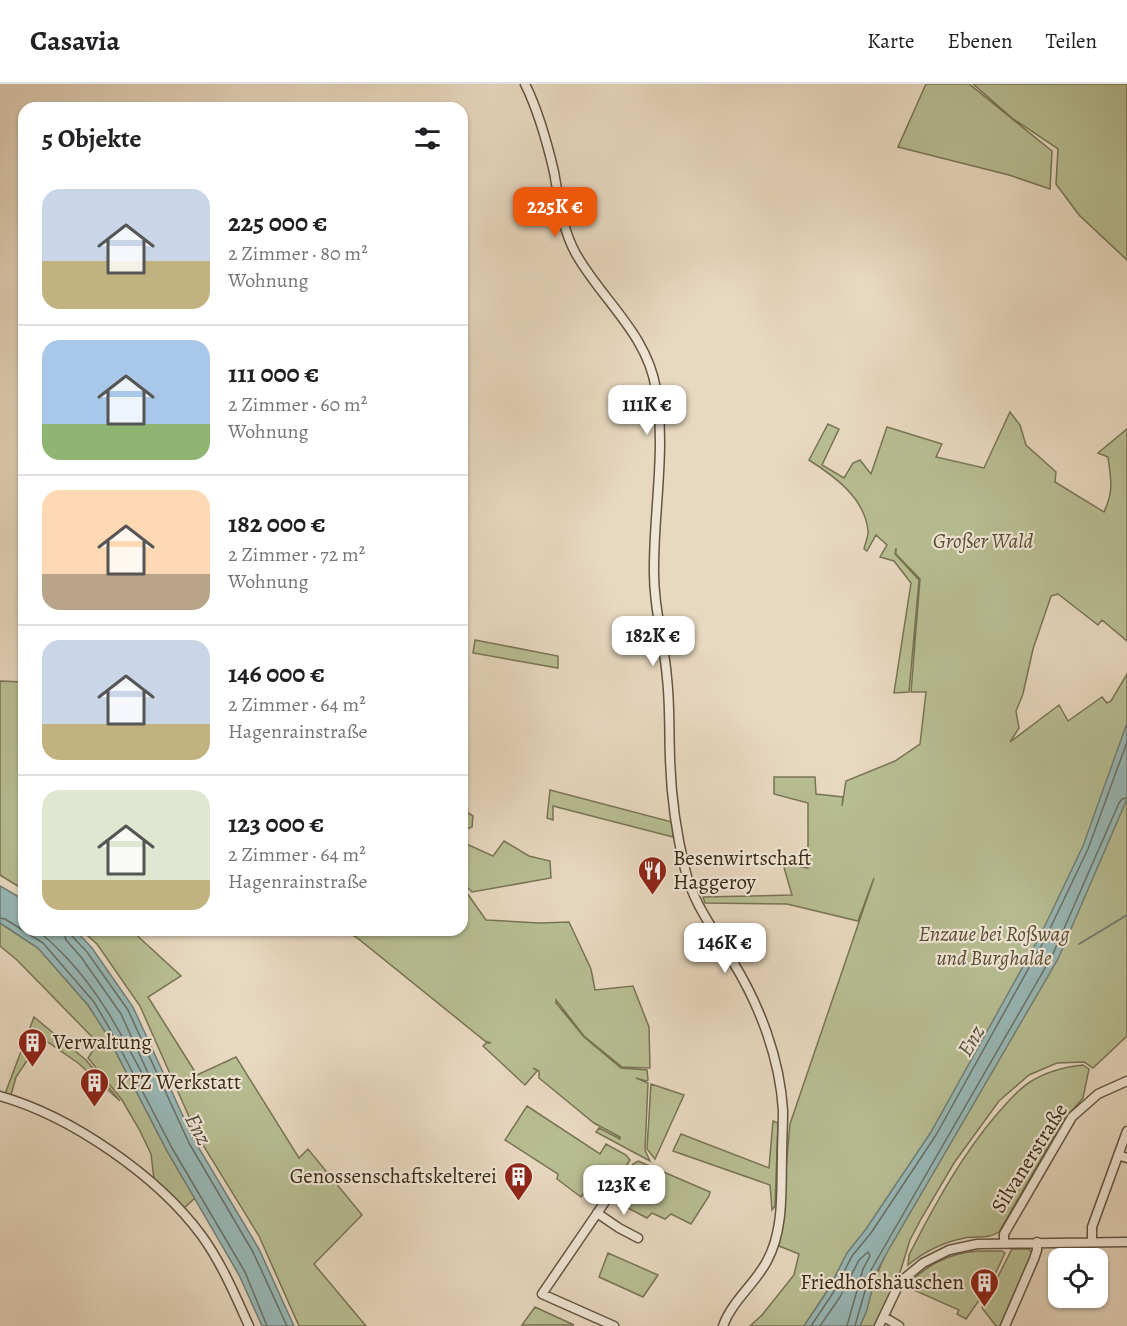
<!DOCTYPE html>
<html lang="de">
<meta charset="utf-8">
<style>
:root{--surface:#fff;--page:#f2f2f2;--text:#202124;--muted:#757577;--line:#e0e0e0;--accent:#ea580c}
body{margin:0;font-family:Alegreya,serif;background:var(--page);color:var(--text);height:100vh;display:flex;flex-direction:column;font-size:22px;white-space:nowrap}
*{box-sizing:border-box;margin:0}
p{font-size:20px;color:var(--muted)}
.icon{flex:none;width:33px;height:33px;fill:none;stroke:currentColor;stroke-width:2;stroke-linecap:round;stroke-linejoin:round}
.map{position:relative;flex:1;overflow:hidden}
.panel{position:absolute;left:18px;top:18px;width:450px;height:834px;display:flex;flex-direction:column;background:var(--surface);border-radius:18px;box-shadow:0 2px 4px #0004}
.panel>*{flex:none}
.fabs{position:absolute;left:1048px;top:1164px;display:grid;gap:12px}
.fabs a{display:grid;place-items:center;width:60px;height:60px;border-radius:12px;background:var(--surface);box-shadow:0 2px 4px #0004;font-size:30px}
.price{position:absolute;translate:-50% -51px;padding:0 14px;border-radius:12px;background:#fff;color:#222;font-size:20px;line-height:39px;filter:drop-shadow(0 2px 3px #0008)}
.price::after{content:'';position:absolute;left:50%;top:36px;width:18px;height:14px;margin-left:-9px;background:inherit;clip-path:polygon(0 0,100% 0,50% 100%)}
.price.active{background:var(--accent);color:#fff}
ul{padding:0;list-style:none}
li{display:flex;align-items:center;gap:18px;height:150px;padding:0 24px}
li+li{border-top:2px solid var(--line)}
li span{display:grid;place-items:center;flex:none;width:168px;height:120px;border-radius:18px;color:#555}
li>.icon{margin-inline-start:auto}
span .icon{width:72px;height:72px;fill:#fffc;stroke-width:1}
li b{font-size:26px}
h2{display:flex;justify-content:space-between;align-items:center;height:72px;padding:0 24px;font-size:26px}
header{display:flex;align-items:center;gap:36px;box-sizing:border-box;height:84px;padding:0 30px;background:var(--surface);border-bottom:2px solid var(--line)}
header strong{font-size:28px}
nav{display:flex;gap:33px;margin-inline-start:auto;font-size:21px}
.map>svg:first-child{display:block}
</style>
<header>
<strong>Casavia</strong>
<nav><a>Karte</a><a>Ebenen</a><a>Teilen</a></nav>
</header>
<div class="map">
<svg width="1127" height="1242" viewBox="0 0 1127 1242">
<rect width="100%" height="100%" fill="#e8d8c0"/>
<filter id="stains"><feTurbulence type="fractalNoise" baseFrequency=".00333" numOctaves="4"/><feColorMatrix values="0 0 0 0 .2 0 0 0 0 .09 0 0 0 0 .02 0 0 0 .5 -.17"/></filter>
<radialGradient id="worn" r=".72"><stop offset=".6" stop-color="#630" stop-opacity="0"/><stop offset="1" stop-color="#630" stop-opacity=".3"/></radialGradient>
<path fill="#b7be92" stroke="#787454" stroke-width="1.5" d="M926 0H969L1052 67 1050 105 1009 91 898 63Z
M973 0H1127V176L1079 131 1056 100 1058 65 1012 34Z
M1010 328 1020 341 1026 361 1056 388 1055 398 1104 428C1114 407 1111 396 1108 373L1098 369 1127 345V557L1102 536 1098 541 1058 510 1051 512 1033 565 1023 610 1016 627 1019 644 1010 658 1059 621 1068 637 1102 613 1107 619 1111 617 1127 590V952L1093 984 1084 978 1057 979 1029 991 999 1017 954 1079 921 1135 910 1156 897 1198 874 1242H860C870 1219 873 1195 885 1172L849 1167 828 1206 804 1242H750L762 1231 794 1191 799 1170 779 1162 790 1040 874 794 858 837 787 820 705 819 703 813 792 811 783 780 808 784V719L774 710V693H815L816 710 843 713 842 722 846 697 895 677 920 660 926 608H911L920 495 896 470V464L895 470 919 496 909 608 894 609 911 499 894 477 880 473 887 461 876 451 867 467 864 465C865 459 869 452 868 446 864 413 834 392 809 376L828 340 839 345 822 381 844 394 853 379 860 376 871 390 887 343 942 360 936 373 984 384Z
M475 556 558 572V584L473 569Z
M0 597 24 598V806L0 791Z
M550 706 672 738 673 753 553 722V736L547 734Z
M462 725 473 732 472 743 462 747Z
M504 757 529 772 550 777 551 794 472 808 462 798V758L493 772Z
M462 802 486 836 540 839 569 838 591 885 595 906 633 902 649 943 650 984 622 983 584 952 556 916V919L584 953 621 984 647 986 648 996 646 997 636 994 648 999 645 1066 650 1077 596 1048 599 1044 620 1055V1053L594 1039 539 994V987L533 984 537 987 525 1001 483 962 486 959H491L485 957 356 853 343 846H462Z
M0 839 38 864 88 921 106 949 167 1067 195 1114 184 1124 154 1095 151 1070 139 1045 122 1016 88 974 98 959 17 876 0 862Z
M81 846H131L181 892 148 913 197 991 236 973 299 1074 308 1065 362 1131 314 1180 366 1242H299L259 1152 198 1053 140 922 97 860Z
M34 933 86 976 120 1017 78 979 42 954 16 993 11 1011 5 1010Z
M1083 981 1089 985 1083 1014 1063 1037 999 1148C989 1155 976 1152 965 1154 944 1158 925 1167 908 1181L909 1171C934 1122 961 1072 997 1030 1008 1018 1017 1006 1030 998 1047 987 1064 983 1083 981Z
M651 1000 684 1011 655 1075 647 1065Z
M527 1022 600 1070 606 1060 626 1071 630 1076 606 1112 589 1101 581 1113 557 1095 558 1090 505 1056Z
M773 1037 778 1039 775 1122 772 1126 770 1101 673 1067 681 1050 769 1084Z
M638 1077 710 1108 709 1112 691 1140 671 1130 665 1135 652 1129 647 1134 624 1122 629 1112 615 1105 633 1080Z
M1012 1165H1028L1033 1168 1002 1242H996L982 1224Z
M978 1167H1002L1005 1169 991 1199 966 1235 957 1230 959 1226 907 1203C924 1181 950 1169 978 1167Z
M608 1169 658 1191 643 1213 599 1193Z
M535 1223 574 1241H522Z"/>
<path fill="#98b9b8" stroke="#727f77" stroke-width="1.5" d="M1127 639V715L1058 875 889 1165 876 1189 867 1226 860 1242H804L828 1206 847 1169 866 1145 931 1048 1040 852 1083 762Z
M0 802 24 816V846H75L92 864 133 923 194 1056 259 1165 294 1242H262L239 1191 167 1067 106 949 88 921 38 864 0 839Z"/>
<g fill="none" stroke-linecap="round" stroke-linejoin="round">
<path stroke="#687166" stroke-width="1.5" d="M0 834 5 835 43 859 94 918 111 947 172 1064 245 1188 267 1242
M36 846C48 854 57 864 67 874 101 911 120 948 143 991L147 992 148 989 121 930 81 873 66 856 63 846
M71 846 72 852 87 868 128 926 189 1059 253 1168 287 1242
M811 1242 833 1209 852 1172 871 1149 936 1051 1045 855 1088 765 1127 658
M820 1242 840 1213 859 1176 868 1168 870 1172 863 1185 847 1242
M855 1242 871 1186 1052 872 1119 719 1122 715 1127 714"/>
<path stroke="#727f77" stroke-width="2" d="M1079 860 1127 831"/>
<defs>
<path id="minor" d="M525 0C539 28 547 58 554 88 559 116 562 145 576 170 603 217 647 250 656 305 666 365 654 424 654 483 653 521 664 557 667 594 670 621 669 647 670 674 671 711 676 748 685 785 693 820 715 847 733 878 760 922 780 975 783 1027 783 1043 782 1058 782 1073 781 1107 784 1146 767 1177 755 1200 732 1217 723 1242
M0 1012C71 1032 158 1092 202 1152 222 1180 235 1211 249 1242
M1118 1071 1127 1074
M611 1109 542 1210 614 1242
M597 1129 619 1144 638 1154
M1092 1158V1143L1127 1047
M1004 1159V1150L1072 1033 1098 1010 1127 997
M884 1233 899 1242
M879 1242 900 1198 923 1179 949 1166 977 1160 1127 1158
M1005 1242 1034 1175 1037 1166V1158"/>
</defs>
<use href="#minor" stroke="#655540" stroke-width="11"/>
<use href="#minor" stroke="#f0e6d6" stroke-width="8"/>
</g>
<defs>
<symbol id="restaurant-pin" viewBox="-11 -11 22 30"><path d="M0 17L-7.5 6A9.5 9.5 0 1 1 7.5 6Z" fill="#8f2418" stroke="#f0e6d6"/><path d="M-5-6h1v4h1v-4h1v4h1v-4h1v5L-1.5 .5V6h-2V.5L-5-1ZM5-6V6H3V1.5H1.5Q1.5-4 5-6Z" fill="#fff"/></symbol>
<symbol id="building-pin" viewBox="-11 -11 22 30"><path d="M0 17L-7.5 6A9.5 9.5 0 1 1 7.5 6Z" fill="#8f2418" stroke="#f0e6d6"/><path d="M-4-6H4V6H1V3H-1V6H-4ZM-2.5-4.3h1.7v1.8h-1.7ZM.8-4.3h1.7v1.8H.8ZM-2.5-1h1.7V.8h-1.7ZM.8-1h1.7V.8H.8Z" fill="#fff"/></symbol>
</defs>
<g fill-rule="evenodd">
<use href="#restaurant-pin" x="636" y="770" width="33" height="45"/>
<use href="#building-pin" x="16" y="942" width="33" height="45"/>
<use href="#building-pin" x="78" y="982" width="33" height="45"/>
<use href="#building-pin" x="502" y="1076" width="33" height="45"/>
<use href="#building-pin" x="968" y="1182" width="33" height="45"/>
</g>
<g text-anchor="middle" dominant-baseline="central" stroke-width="4.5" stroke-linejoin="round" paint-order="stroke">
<g font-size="21" font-style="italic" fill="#584e34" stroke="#f0e6d6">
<text x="983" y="457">Großer Wald</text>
<text x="994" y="850">Enzaue bei Roßwag<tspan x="994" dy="24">und Burghalde</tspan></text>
</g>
<g font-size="21" fill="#392915" stroke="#f0e6d6" text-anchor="start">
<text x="673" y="774">Besenwirtschaft<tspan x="673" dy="24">Haggeroy</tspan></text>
<text x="53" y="958">Verwaltung</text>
<text x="116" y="998">KFZ Werkstatt</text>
<text x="497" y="1092" text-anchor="end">Genossenschaftskelterei</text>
<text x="964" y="1198" text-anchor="end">Friedhofshäuschen</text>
</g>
<g font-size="21" fill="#392915" stroke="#f0e6d6">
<text transform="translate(1029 1074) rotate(-58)">Silvanerstraße</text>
</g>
<g font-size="22" font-style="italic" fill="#514d3e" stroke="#f0e6d6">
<text transform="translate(971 957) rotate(-59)">Enz</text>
<text transform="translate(198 1045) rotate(63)">Enz</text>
</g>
</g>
<rect width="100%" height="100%" filter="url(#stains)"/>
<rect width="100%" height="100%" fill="url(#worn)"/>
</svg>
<div class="fabs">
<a><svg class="icon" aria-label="locate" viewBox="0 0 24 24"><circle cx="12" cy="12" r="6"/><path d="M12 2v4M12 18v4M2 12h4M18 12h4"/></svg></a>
</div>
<b class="price active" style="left:555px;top:154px">225K €</b>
<b class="price" style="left:647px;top:352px">111K €</b>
<b class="price" style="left:653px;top:583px">182K €</b>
<b class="price" style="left:725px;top:890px">146K €</b>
<b class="price" style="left:624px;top:1132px">123K €</b>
<section class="panel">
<h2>5 Objekte<svg class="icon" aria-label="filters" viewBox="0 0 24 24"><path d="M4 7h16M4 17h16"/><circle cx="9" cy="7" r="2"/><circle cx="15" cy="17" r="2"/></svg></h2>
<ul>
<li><span style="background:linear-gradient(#c9d6e8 60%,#c2b280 0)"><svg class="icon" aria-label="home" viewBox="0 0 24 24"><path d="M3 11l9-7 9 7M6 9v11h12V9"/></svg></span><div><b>225 000 €</b><p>2 Zimmer · 80 m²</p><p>Wohnung</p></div></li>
<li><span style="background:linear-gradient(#a9c7e8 70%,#8fb573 0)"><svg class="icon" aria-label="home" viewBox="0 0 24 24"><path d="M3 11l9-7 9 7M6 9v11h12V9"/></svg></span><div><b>111 000 €</b><p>2 Zimmer · 60 m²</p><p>Wohnung</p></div></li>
<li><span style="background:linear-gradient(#ffd9b3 70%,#b9a48a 0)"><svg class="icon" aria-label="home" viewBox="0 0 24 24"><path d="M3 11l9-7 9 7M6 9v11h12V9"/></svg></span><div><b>182 000 €</b><p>2 Zimmer · 72 m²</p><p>Wohnung</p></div></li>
<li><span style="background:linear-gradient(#c9d6e8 70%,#c2b280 0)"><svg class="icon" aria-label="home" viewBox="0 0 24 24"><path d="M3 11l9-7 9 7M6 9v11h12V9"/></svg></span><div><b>146 000 €</b><p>2 Zimmer · 64 m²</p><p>Hagenrainstraße</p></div></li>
<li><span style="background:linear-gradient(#dfe7d0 75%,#c2b280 0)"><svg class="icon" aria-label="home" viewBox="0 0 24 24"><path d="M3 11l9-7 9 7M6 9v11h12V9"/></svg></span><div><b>123 000 €</b><p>2 Zimmer · 64 m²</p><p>Hagenrainstraße</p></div></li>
</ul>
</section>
</div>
